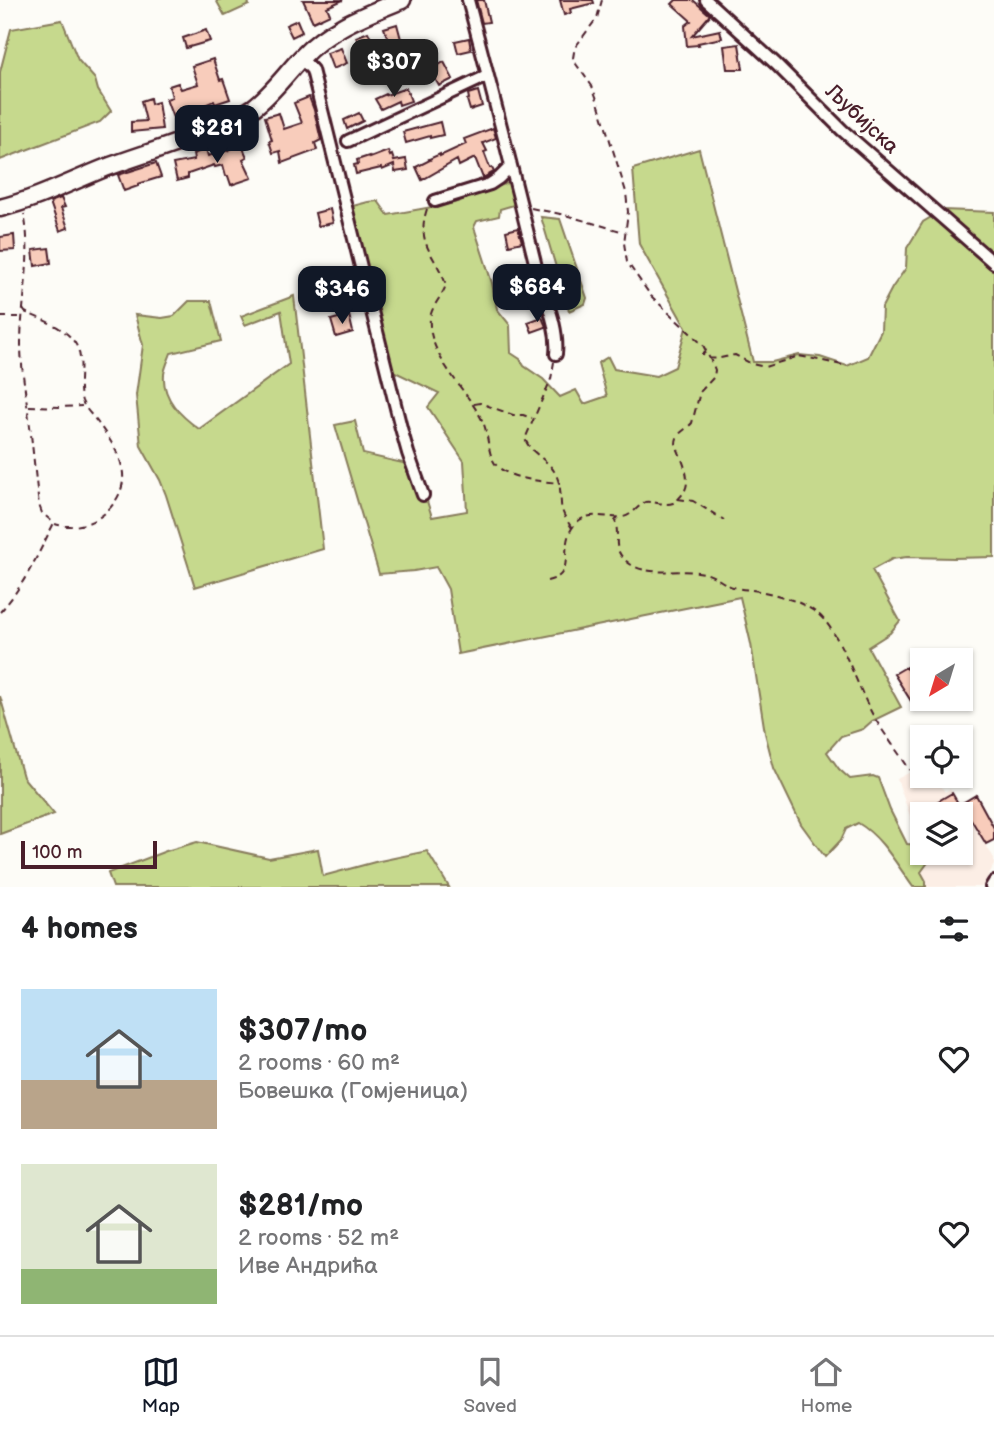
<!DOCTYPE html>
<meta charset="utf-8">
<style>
:root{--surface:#fff;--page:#f6f6f6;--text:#202124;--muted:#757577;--line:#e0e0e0;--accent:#111827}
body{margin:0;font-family:"Balsamiq Sans",sans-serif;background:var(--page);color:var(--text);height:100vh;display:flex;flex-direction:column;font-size:26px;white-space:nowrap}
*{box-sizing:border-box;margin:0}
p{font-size:23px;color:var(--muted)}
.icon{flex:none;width:38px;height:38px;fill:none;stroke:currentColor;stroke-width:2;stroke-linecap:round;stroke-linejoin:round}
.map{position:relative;height:887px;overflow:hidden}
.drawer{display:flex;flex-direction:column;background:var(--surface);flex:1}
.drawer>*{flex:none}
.needle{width:46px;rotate:218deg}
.fabs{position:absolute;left:910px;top:648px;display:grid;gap:14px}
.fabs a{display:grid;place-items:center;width:63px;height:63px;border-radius:0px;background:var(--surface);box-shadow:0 2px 5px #0004;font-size:35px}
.scale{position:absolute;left:21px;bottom:18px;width:136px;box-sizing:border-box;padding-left:7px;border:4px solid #4a1f2b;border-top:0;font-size:19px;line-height:24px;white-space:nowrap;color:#4a1f2b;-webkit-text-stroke:5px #fdfcf7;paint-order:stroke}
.price{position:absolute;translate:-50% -60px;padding:0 16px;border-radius:14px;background:var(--accent);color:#fff;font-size:23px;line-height:46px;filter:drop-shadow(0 2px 4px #0008)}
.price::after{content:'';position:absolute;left:50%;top:42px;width:21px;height:16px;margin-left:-10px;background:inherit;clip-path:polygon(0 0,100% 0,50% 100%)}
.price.active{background:#222;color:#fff}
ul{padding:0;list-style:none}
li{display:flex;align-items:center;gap:21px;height:175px;padding:0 21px}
li span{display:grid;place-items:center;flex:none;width:196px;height:140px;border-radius:0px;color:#555}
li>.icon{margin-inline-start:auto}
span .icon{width:84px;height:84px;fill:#fffc;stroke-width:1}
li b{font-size:30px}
h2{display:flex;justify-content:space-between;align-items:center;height:84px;padding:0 21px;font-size:30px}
.tab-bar{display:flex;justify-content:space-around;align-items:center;height:98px;border-top:2px solid var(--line);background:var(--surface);font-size:19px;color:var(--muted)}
.tab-bar a{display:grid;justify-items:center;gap:4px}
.tab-bar .active{color:var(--accent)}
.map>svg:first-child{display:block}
</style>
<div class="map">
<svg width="994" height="887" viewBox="0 0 994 887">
<rect width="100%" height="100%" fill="#fdfcf7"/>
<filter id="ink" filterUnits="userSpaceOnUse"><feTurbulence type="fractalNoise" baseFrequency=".0143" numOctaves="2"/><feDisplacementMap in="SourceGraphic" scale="14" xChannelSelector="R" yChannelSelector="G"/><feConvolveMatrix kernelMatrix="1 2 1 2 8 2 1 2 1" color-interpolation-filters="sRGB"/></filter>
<g filter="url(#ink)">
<path fill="#fceee5" d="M922 766V775H934L945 792 950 789 994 858V865L982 887H926V881L921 873 932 857 928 852H961V814H922V847L920 845 897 779Z"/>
<path fill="#c6d98d" stroke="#887c5c" stroke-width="2" d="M216 0H248L249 5 225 16Z
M62 20 78 60 95 79 98 90 111 111 100 122 0 160V72L11 29Z
M699 149 753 362H772L799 355 820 357 847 366 868 357 881 331 882 307 892 288 906 268 907 248 923 222 943 210 994 212V557L954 558 907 557 892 559 872 570 900 621 890 633 868 647 901 707 872 721 863 729 841 736 827 752 839 769 850 779 873 776 878 778 890 810 907 844 920 845 922 847V852H928L932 857 921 872 926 881V887H913C897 865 882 837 858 823L846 829 841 840 825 857 801 824 774 768 765 733 751 644 740 597 458 654 448 589 436 567 414 571 379 574 335 425 355 421 363 454 416 466 432 517 467 511 464 461 428 407 439 393 393 371 349 207 368 202 378 201 388 215 454 203 510 182 517 204 500 209 499 216 477 221 474 227 492 283 497 309 510 325 511 353 520 359 524 366 543 379 560 397 576 390 584 404 607 396 598 363 608 357 614 369 656 376 675 367 686 328 639 244 633 169Z
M541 217 560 219 587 298 585 304 569 311Z
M294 296 323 549 195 587 166 495 160 480 141 446 136 395 143 345 135 315 162 318 174 316 189 301H211L221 341 171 353C169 359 165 367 164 374 162 399 181 416 199 429L289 364 281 311 245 325 241 316Z
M0 696 23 777 54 814 0 834Z
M197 842 269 858 318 849 323 876 375 862 427 851 449 887H113L108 873 166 851Z"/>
<path fill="#f8ccbb" stroke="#4a1f2b" stroke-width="2" d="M303 0H343L327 7 330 14 313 22Z
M476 0H484L489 22 482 23Z
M560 0H593L594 3 570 9 571 13 564 15Z
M676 0H693L710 15 692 36 720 30 722 38 698 43 699 45 687 46 685 26 691 21 672 4Z
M297 20 302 32 292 37 286 25Z
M397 24 401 39 389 42 384 28Z
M206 30 210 41 186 48 183 38Z
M368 32 375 47 363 52 356 37Z
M469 38 471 50 458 53 455 41Z
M739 44 743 69H727L724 46Z
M341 48 347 63 333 69 327 53Z
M213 59 220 80 223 79 230 99 215 104 214 101 202 106 205 117 176 126 166 99 172 97 169 86 178 83 181 89 198 84 192 66Z
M444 62 453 79 439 86 430 70Z
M406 88 411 101 399 105 398 101 381 109 375 99 386 94V95Z
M478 91 482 106 470 110 467 100 469 99 468 94Z
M309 97 314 110 321 140 315 143 317 150 282 163 280 151 273 153 269 141 272 140 265 117 279 113 284 129 302 123 294 103Z
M150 98 151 104 158 102 162 129 131 132V122L146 121 141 101Z
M359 113 363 121 347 129 344 120Z
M440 122 443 135 430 138V136L406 143 403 132Z
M493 128 496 138 483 143 487 151 484 152 490 168H492L494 172 483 178 475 158 459 166 457 160 422 180 416 167 430 160 429 159 440 154V156L466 144 464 139Z
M241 143 247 157 243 159 252 178 231 185 228 176H226L223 165 215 167 214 165 188 174V178L177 181 173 164 194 160 193 154 206 149 208 156 229 150Z
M388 151 390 156 392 155 394 161 406 159 408 170 395 172 394 165 382 170 381 168 356 174 354 165 358 164 357 160 369 156 370 158Z
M156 163 161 177 138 184V186L124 191 118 175Z
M61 198 65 207 61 208 68 228 60 231 50 202Z
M330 209 333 223 318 226 315 213Z
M518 228 522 242 509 245 506 231Z
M14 235 15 250 0 251V237Z
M49 248 51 263 35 266 33 250Z
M531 279 535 291 512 298 509 287 521 284 520 282Z
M349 315 353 332 336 337 331 320Z
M542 317 546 327 532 332 528 322Z
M906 667 922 693 911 701 894 674Z
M952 793 959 805 976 795 994 828V840L986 844 966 811 961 814H934L930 806Z"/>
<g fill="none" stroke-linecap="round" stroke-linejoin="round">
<defs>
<path id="street" d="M468 0C492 90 515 180 537 271 544 297 559 326 556 354
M706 0 776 64 842 130 994 263
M301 58 312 70 401 428 408 453 423 495
M348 141 487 76
M435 201 490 184 499 178 511 166
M991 887 994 882"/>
<path id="secondary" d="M0 208C37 199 70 182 105 168 140 155 176 145 210 130 225 123 240 117 253 108 272 94 285 75 301 58 329 28 365 15 402 0"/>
</defs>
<use href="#street" stroke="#4a1f2b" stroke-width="16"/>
<use href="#secondary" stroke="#4a1f2b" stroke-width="21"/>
<path stroke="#4a1f2b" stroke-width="2" stroke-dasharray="7 5" stroke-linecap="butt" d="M531 208 565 215 624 232
M427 209C415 245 436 254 446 285 442 297 432 305 430 318 427 356 468 390 483 422 489 435 487 457 498 467 514 480 540 481 560 483
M23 309 25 312C42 320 65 327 75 343 86 360 76 383 82 401 85 409 93 416 98 423 120 453 138 482 105 513 91 525 72 529 55 524
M0 317H20
M706 352 702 354C713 363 724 356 735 355L752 364 765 367 799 356 847 366
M554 362 551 379 525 439C531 454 546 458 554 471 561 483 560 491 561 503 561 512 567 521 572 528
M474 404 480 403 513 415H523L532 418
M29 406 62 407 82 406
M678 499 693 501 724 520
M618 517 615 521C621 538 609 549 630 564 649 577 682 568 704 573 715 575 723 584 733 587 742 590 750 589 759 591 779 595 797 600 814 611 839 626 858 690 874 717 885 735 898 752 910 770
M547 581C580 574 555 545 576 523 589 510 607 519 623 517 631 516 638 506 645 502 654 501 665 506 673 503 676 502 679 498 681 496 695 481 681 460 676 444 676 432 685 431 692 423L700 392 714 377 715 370 713 365 703 345 651 296 627 262 624 243 628 212 626 192 598 102 592 86 576 64 573 58 574 52 576 46 597 18 602 0
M0 612C24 586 38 554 54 523L42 513 39 505C35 476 33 448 29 419 26 394 21 369 21 344 21 301 33 257 24 214"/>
<use href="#street" stroke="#fdfcf7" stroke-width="10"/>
<use href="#secondary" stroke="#fdfcf7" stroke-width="16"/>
</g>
</g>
<g text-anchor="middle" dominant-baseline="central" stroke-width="7" stroke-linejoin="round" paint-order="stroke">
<g font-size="21" fill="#4a1f2b" stroke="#fdfcf7">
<text transform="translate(862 119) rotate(43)">Љубијска</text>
</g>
</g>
</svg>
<div class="fabs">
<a><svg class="needle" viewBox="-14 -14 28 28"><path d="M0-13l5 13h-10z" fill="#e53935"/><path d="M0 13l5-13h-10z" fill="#757577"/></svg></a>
<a><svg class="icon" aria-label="locate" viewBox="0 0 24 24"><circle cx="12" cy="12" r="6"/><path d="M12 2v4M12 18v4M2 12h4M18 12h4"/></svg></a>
<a><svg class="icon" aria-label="layers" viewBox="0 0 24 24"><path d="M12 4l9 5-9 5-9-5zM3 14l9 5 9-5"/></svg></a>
</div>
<div class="scale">100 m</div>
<b class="price active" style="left:394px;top:99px">$307</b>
<b class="price" style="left:217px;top:165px">$281</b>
<b class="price" style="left:537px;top:324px">$684</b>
<b class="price" style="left:342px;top:326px">$346</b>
</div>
<section class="drawer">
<h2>4 homes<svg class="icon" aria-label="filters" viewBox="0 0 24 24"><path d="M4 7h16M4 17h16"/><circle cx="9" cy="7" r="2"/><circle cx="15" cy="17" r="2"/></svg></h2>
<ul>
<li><span style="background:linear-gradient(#bfe0f5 65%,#b9a48a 0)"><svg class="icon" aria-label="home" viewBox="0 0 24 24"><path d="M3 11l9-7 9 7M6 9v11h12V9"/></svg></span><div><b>$307/mo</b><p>2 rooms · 60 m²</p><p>Бовешка (Гомјеница)</p></div><svg class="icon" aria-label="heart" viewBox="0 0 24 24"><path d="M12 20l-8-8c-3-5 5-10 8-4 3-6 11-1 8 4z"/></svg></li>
<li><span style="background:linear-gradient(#dfe7d0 75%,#8fb573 0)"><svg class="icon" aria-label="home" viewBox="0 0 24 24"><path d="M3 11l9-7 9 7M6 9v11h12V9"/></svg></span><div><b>$281/mo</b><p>2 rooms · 52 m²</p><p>Иве Андрића</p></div><svg class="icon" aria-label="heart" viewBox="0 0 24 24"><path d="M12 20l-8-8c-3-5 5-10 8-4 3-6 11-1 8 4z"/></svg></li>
</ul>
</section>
<nav class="tab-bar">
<a class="active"><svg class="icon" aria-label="map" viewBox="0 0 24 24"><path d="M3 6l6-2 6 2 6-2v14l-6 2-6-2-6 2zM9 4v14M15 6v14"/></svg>Map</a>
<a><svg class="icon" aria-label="saved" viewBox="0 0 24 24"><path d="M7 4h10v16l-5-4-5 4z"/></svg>Saved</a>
<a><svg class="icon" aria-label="home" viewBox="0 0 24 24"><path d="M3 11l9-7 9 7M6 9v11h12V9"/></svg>Home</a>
</nav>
